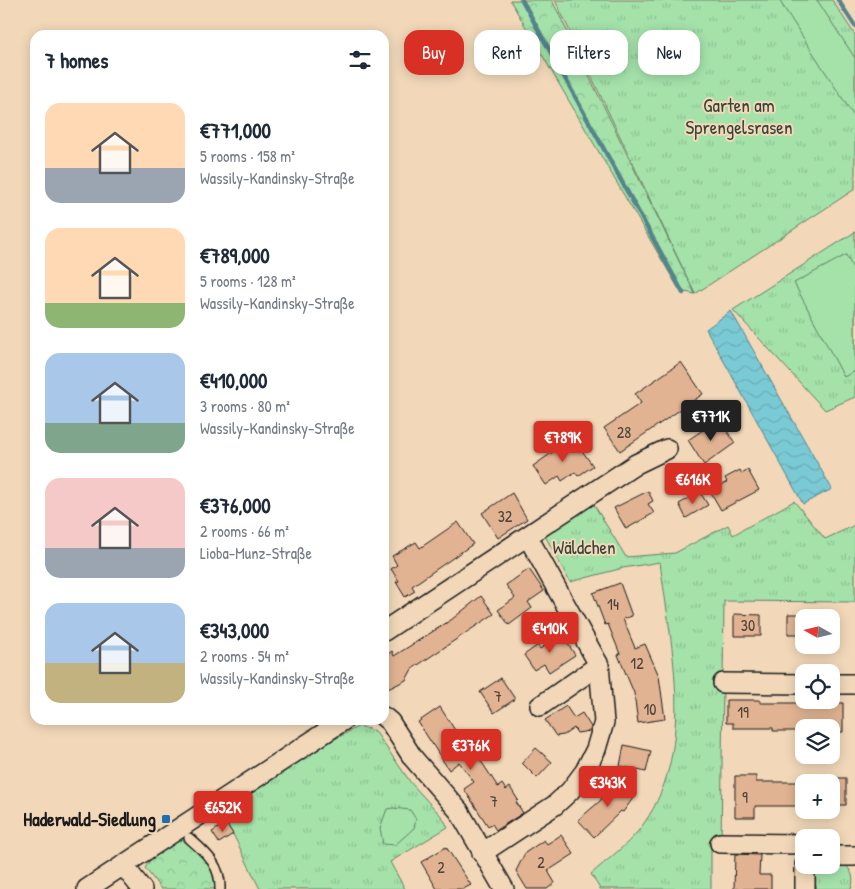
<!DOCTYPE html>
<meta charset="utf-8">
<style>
:root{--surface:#fff;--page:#f2f2f3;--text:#1f2937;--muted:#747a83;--accent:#d93025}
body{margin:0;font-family:"Patrick Hand",sans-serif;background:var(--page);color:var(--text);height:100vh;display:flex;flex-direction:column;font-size:19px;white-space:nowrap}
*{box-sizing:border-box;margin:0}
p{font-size:16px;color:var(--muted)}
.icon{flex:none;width:28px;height:28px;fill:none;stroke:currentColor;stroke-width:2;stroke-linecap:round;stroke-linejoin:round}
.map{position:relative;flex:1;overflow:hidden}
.panel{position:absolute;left:30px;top:30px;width:359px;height:695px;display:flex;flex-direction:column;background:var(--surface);border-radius:15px;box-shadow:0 2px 12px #0003}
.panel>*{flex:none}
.hud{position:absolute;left:404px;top:30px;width:376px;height:45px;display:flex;gap:10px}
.needle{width:32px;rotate:278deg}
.fabs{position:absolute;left:795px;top:609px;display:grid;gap:10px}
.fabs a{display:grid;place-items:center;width:45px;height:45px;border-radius:10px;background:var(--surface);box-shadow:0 2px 12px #0003;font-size:25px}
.price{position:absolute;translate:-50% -42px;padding:0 11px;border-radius:5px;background:var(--accent);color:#fff;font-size:16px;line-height:32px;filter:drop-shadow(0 1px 2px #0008)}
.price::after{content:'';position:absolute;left:50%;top:30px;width:15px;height:11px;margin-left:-8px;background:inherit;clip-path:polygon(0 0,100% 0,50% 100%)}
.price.on{background:#222;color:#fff}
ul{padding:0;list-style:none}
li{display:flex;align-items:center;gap:15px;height:125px;padding:0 15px}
li span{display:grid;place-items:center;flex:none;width:140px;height:100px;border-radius:15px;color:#555}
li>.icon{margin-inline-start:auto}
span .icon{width:60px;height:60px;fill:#fffc;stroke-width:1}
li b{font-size:21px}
h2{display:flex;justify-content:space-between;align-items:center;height:60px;padding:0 15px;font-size:21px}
.chip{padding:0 18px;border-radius:15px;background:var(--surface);box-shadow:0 2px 12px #0003;font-size:18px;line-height:45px}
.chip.on{background:var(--accent);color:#fff}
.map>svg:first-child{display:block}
</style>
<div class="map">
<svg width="855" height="889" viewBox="0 0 855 889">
<defs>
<pattern id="grass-tufts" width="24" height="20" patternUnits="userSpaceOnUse" patternTransform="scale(1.25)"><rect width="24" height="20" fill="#a4e2aa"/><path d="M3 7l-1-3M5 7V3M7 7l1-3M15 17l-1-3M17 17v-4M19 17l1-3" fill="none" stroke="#8dc192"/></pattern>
<pattern id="forest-crowns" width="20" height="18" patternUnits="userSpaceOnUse" patternTransform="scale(1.25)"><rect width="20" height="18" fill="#a4e2aa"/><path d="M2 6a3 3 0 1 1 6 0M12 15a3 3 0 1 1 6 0" fill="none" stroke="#8dc192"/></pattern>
<pattern id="water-waves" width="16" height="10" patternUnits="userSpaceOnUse" patternTransform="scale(1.25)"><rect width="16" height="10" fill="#7acad5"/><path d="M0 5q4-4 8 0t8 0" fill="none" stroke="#69adb6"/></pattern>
</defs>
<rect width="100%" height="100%" fill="#f2d8b9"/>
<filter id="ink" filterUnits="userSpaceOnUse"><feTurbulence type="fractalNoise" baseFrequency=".02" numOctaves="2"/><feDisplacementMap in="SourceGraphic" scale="10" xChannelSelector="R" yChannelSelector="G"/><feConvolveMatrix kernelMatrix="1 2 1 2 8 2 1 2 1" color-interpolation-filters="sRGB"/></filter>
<g filter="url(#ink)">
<path fill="url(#grass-tufts)" stroke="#607f63" d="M555 0H832L855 35V189L695 294Z
M855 232V397L825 410 733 310Z
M591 500 626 557 675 553 728 525 733 535 794 501 825 539 855 525V602L724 601 721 848H711V889H600L591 874C607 860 626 846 639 830 698 755 671 648 660 562L623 568 570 582 544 534Z
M359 726 375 731 411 783 442 817 448 827 390 862 405 889H260L233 834 219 813 311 752Z
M844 864C852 870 855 879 851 889H817C809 865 827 865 844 864Z"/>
<path fill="url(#forest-crowns)" stroke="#607f63" d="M510 0H552L695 294 680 291Z
M182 837C200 851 219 864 215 889H161L145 868 151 859Z"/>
<path fill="#a4e2aa" stroke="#607f63" d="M779 0H817L855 58V118Z
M846 255 855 272V371L844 377 794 283Z
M393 808 410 810 416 819 414 828 395 845 383 844 380 828 387 809Z"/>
<path fill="url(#water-waves)" stroke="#54848b" d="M731 311 832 489 803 504 706 329Z"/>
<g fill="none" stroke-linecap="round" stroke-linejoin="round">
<path stroke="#54848b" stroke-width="4.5" d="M522 0 683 293
M838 0 855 26"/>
</g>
<path fill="#e1b392" stroke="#1c1c1c" d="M681 362 703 394 620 451 604 428 641 403 635 394Z
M719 419 735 443 704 465 688 440Z
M573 438 593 466 578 476 575 472 562 481 559 476 546 485 533 466Z
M740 470 742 474 748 470 759 490 721 510 710 491 727 482 725 478Z
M648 491 653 501 648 504 654 513 626 529 614 508Z
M700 492 708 505 686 518 679 504Z
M512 493 527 519 498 538 482 513Z
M458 522 473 544 412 586 415 591 405 597 396 582 399 581 391 569 397 565 392 556 416 542 420 548Z
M529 569 544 591 528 602 532 608 509 625 498 610 515 598 506 585Z
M620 583 632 616 623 619 635 648 645 644 659 676 665 719 638 723 634 693 618 655 620 654 608 624 605 625 593 593Z
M481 596 494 614 412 669 406 680 384 691V657L392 651 394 656 451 620Z
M734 614 761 615V636H734Z
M788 614H804V634H788Z
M562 634 575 655 549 672 544 664 534 670 524 655 538 645 540 649Z
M501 678 515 699 494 713 480 692Z
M726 700H760V703H843V732H831V728H804V731H773V728H733V723H726Z
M566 706 574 718 582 713 591 727 590 731 577 733 574 728 564 735 556 736 545 720Z
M440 707 462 741 466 738 498 787 502 784 506 790 510 787 518 800 516 802 523 813 496 830 492 824 488 826 464 789 474 782 459 762 449 770 418 722Z
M624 745 651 751 646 772 620 766Z
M536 748 552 762 537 778 522 763Z
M735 776H756V782H804L802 806H755V817H735Z
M614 778 636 794 623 812 621 811 594 837 578 820 600 801Z
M831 778H846V805H831Z
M226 823 233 834 219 843 212 832Z
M561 835 574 854 548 871 555 883 547 889H527L516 871 525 853 544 840 547 844Z
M446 847 471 885 463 889H437L421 862Z
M735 854 760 855 759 875H771V889H734Z"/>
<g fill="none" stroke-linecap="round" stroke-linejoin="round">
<defs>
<path id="service" d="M189 838C206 853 221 865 220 889"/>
<path id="minor" d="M384 631 636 464 667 449
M723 683 804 684
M831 684H855
M540 706 599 665
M384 717 390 722 413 758 459 811 504 889
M720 843 804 844
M482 853 555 805 570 791 585 771 596 749 604 722 599 665 528 537
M831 856H855
M123 865 142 889
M805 865V889
M87 889 344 720"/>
</defs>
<use href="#service" stroke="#1c1c1c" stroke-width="12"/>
<use href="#minor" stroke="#1c1c1c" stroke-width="22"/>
<use href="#service" stroke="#f2d8b9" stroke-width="9"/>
<use href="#minor" stroke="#f2d8b9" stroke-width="19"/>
</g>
</g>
<rect fill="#1f6fb2" stroke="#f2d8b9" stroke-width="2" x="161" y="814" width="10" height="10" rx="2.5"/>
<g text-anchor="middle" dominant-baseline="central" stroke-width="4" stroke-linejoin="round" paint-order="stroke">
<g font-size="16" fill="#4d423a">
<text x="624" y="432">28</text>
<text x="505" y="516">32</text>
<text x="613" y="604">14</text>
<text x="748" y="625">30</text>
<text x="637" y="663">12</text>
<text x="498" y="696">7</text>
<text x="650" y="709">10</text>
<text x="743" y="712">19</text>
<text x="745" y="797">9</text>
<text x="494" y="801">7</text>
<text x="541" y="862">2</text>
<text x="441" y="867">2</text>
</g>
<g font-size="19" fill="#374438" stroke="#f2d8b9">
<text x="739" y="105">Garten am<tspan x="739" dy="22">Sprengelsrasen</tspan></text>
<text x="584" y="547">Wäldchen</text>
</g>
<g font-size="19" font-weight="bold" fill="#1c1c1c" stroke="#f2d8b9" text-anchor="end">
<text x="156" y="819">Haderwald-Siedlung</text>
</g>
</g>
</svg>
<div class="fabs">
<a><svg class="needle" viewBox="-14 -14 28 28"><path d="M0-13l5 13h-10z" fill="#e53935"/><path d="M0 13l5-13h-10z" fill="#747a83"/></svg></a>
<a><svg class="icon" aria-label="locate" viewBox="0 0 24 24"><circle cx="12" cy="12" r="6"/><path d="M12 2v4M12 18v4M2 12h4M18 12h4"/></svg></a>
<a><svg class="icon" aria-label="layers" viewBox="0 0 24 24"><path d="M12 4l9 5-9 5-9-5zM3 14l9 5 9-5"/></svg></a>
<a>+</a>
<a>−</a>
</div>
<b class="price on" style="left:711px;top:442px">€771K</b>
<b class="price" style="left:563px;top:463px">€789K</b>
<b class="price" style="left:693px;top:505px">€616K</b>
<b class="price" style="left:550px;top:654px">€410K</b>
<b class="price" style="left:471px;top:771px">€376K</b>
<b class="price" style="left:608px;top:808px">€343K</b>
<b class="price" style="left:223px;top:833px">€652K</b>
<div class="hud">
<a class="chip on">Buy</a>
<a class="chip">Rent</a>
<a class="chip">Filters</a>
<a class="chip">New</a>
</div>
<section class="panel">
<h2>7 homes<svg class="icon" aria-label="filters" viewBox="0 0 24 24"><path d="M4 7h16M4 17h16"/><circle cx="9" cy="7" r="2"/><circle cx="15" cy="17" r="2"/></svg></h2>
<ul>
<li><span style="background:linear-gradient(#ffd9b3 65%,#9aa5b1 0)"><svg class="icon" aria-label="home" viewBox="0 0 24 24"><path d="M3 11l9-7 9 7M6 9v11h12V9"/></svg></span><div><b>€771,000</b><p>5 rooms · 158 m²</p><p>Wassily-Kandinsky-Straße</p></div></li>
<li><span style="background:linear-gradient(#ffd9b3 75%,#8fb573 0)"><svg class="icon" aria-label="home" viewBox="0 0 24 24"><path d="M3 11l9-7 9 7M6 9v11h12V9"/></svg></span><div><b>€789,000</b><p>5 rooms · 128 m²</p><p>Wassily-Kandinsky-Straße</p></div></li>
<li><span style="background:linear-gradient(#a9c7e8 70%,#7fa58c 0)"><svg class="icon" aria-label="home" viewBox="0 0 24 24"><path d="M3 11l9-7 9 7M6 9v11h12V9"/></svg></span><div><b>€410,000</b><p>3 rooms · 80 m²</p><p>Wassily-Kandinsky-Straße</p></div></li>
<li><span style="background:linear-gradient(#f6c9c9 70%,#9aa5b1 0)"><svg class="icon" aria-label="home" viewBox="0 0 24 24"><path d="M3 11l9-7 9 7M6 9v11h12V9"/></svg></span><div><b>€376,000</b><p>2 rooms · 66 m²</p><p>Lioba-Munz-Straße</p></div></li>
<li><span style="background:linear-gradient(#a9c7e8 60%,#c2b280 0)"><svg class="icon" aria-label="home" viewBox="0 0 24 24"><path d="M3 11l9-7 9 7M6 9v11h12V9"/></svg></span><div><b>€343,000</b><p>2 rooms · 54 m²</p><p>Wassily-Kandinsky-Straße</p></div></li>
</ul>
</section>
</div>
